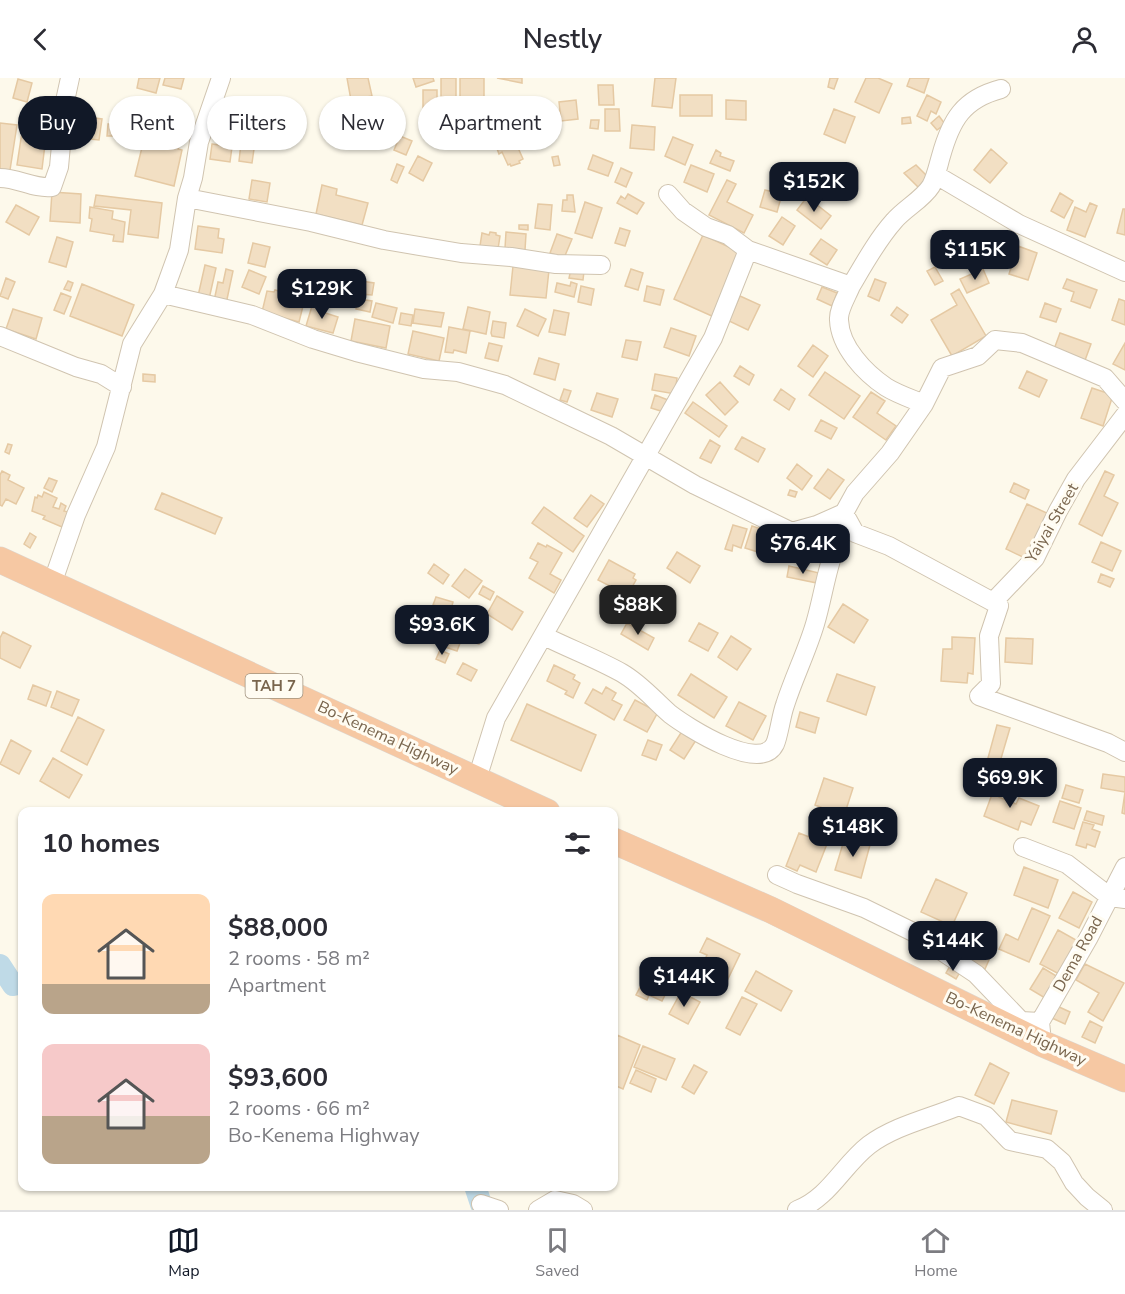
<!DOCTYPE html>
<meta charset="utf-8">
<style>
:root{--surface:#fff;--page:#f2f2f3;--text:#2b2b33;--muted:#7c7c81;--line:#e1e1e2;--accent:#111827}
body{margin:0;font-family:"Nunito Sans",sans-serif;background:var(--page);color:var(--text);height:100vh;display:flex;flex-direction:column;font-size:22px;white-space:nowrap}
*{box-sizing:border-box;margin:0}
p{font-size:20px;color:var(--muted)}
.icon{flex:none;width:33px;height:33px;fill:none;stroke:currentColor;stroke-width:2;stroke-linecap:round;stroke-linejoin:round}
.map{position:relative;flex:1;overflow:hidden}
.side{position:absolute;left:18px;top:729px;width:600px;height:384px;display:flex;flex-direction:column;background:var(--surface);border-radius:12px;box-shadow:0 2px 4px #0004}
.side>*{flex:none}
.banner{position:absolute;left:18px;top:18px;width:600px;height:54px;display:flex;gap:12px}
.price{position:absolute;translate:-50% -51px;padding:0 14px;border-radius:12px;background:var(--accent);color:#fff;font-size:20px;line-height:39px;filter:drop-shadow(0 2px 3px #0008)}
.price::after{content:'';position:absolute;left:50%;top:36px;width:18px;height:14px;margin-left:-9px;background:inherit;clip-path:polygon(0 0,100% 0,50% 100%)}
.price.selected{background:#222;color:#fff}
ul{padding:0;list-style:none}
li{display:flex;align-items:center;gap:18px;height:150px;padding:0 24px}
li span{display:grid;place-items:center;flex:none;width:168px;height:120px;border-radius:12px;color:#555}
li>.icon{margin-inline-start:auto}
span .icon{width:72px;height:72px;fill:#fffc;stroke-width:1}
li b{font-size:26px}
h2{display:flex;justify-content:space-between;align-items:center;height:72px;padding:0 24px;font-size:26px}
.tag{padding:0 21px;border-radius:27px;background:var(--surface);box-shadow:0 2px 4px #0004;font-size:21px;line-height:54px}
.tag.selected{background:var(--accent);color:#fff}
header{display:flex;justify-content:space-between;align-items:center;height:78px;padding:0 24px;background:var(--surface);font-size:27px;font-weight:600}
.menu{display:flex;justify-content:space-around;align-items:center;height:84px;border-top:2px solid var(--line);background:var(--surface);font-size:16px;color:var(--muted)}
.menu a{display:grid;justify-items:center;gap:3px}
.menu .selected{color:var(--accent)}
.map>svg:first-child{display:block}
</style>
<header><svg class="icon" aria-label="back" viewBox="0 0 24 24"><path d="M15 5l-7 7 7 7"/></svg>Nestly<svg class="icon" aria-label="person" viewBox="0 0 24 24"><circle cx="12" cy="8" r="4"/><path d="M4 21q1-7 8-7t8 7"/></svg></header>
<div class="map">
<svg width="1125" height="1132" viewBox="0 0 1125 1132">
<rect width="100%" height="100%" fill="#fdf9eb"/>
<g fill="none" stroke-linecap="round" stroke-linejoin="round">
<path stroke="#bfdae7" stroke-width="22" d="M0 887 13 907 22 905
M475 1108 481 1126"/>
</g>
<path fill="#f2dfc3" stroke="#e5c9a3" stroke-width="1.5" d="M139 0H160L156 15 137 10Z
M165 0H184L181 11 163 7Z
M347 0H368L372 18 351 22Z
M413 0H433L434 3 416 9Z
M441 0H456V19H441Z
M460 0H484V21H460Z
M497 0H522V5Z
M655 0H676L672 30 652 28Z
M830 0H838L834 11 828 9Z
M866 0H878L892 6 879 35 855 24Z
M910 0H929L924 15 907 8Z
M18 1 32 5 27 24 13 20Z
M598 7H613L614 27H599Z
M423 12H437V30H423Z
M680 17H712V38H680Z
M927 17 941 24 936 36 931 33 927 43 917 38Z
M576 22 578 41 561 43 559 24Z
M726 22 746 23V42L726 41Z
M361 25 362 31 350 33 349 27Z
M152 31 184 36 181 55 149 50Z
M440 31 461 39 454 58 433 50Z
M605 31H619L620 53H605Z
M834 31 855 39 845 65 824 56Z
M72 37 102 41 99 62 70 59Z
M495 38 500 54 491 57 486 40Z
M939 38 945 46 937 52 931 45Z
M910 39 911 45 902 46V40Z
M591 42H599L598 51 590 50Z
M0 45 17 47 10 92 0 91Z
M108 46H132L131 58H107Z
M632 47 655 49 654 72 630 70Z
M243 48 257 50 252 85 239 83Z
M146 53 180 62 178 71 182 72 174 108 135 98Z
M22 54 46 58 42 91 17 87Z
M400 58 412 63 406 77 394 72Z
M673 59 693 67 685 87 665 78Z
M514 61 523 81 519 83 520 85 511 88 510 86 508 87 502 74 499 76 496 68Z
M212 66 232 69 230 84 210 81Z
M991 71 1007 85 990 105 974 92Z
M716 72 721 75 720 78 734 83 730 93 710 85Z
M593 77 613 85 608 98 588 91Z
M418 78 432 85 423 103 409 95Z
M558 78 560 87 554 88 552 79Z
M397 86 404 89 397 105 391 102Z
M691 87 714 96 707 114 684 104Z
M916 87 930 101 920 111 904 95Z
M621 90 632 95 626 109 615 104Z
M252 102 270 105 267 124 249 121Z
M727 102 736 106 727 124 753 137 744 155 709 137Z
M322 107 337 111 336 117 368 125 362 147 316 136Z
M765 112 782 116 777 134 760 129Z
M52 114 81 116 80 145 50 143Z
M1060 115 1073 123 1064 140 1051 133Z
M628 116 644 125 637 136 617 125 621 118 625 121Z
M96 117 162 125 158 160 128 156 131 132 94 128Z
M567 117H573L575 134 562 133 563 122H567Z
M807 119 831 138 821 151 797 132Z
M585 124 602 130 592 160 575 155Z
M1090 125 1097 128 1085 159 1067 152 1075 129 1086 134Z
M538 126 552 127 550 152 535 150Z
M16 127 39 139 29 157 6 144Z
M90 129 113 133 112 141 125 144 123 164 113 163 114 157 90 153 92 141 89 140Z
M1123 131H1125V157L1117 155Z
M782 139 795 148 783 167 769 158Z
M519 147H528V152L519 151Z
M198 148 219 151 218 160 224 161 222 175 195 171Z
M620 150 630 153 625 168 615 165Z
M490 154 496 155V157L500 158 498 171 480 168 482 155 489 157Z
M506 154 526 156 525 172 505 170Z
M557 156 572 161 564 180 550 175Z
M703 157 742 175 714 239 674 221Z
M57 159 73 164 66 189 49 184Z
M821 161 837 172 827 187 810 176Z
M253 165 270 169 265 189 248 185Z
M1018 168 1037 175 1028 202 1009 196Z
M993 170 996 175 986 181 982 176Z
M205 187 216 190 209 221 198 218Z
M513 188 549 192 546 220 510 217Z
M935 189 943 203 935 207 927 193Z
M226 191 233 193 226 226 214 223 218 204 223 205Z
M571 191 584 193 583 202 569 200Z
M631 191 643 195 638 212 625 208Z
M983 191 989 205 967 215 960 201Z
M249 192 266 199 259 216 242 209Z
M6 200 15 204 8 221 0 218Z
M875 201 886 205 879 223 868 218Z
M1067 201 1097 212 1090 230 1071 223 1074 214 1063 210Z
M68 203 73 205 70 213 64 211Z
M361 203 374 205 372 217 359 216Z
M571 204 577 206 574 219 555 214 557 205 570 208Z
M82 206 134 227 122 258 70 238Z
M581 208 594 211 591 227 578 224Z
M647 208 664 212 660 227 644 223Z
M822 209 837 215 832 228 817 221Z
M959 211 986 258 952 278 931 242 957 227 951 216Z
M275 212 305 220 299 244 262 234 267 213 274 214Z
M61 215 71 219 64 236 54 232Z
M740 218 760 227 748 252 729 243Z
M358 221 372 223 370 234 356 231Z
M1119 221 1125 223V247L1112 242Z
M376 225 397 230 393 245 372 239Z
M1045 225 1061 231 1056 244 1040 239Z
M312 228 320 230 319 233 338 239 333 255 306 248Z
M468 229 490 234 486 256 463 251Z
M897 229 908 237 902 245 891 237Z
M13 231 42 240 36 261 6 251Z
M415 231 444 235 441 249 413 245Z
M525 231 546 241 538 258 517 248Z
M554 232 569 235 565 257 549 254Z
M401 235 413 237 411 248 399 246Z
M355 241 390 248 386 270 351 263Z
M493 243 506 245 504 260 492 258 491 255Z
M449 249 470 253 466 275 454 272 453 275 445 274Z
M671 250 696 258 689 278 664 269Z
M413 253 444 260 439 283 408 276Z
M1060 255 1091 266 1084 285 1053 274Z
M626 262 641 264 637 282 622 279Z
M489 265 502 268 498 283 485 280Z
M1125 265V292L1113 286Z
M813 267 828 278 813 299 798 288Z
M539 280 559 286 555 302 534 296Z
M740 288 754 297 749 307 734 298Z
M1027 293 1047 302 1039 319 1019 310Z
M825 294 860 318 844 341 809 317Z
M143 296 155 297V304L143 303Z
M655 296 677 300 675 316 652 312Z
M720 304 738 324 725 337 706 317Z
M1092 310 1113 317 1103 348 1081 340Z
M564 311 571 313 567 324 560 322Z
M781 311 795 321 789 332 774 322Z
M871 314 885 323 877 335 896 348 886 362 853 339Z
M597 315 618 321 612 339 591 332Z
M655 317 668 322 664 334 651 330Z
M693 324 727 348 719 359 685 335Z
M821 342 837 350 831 361 815 353Z
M742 359 765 371 758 384 735 371Z
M710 362 720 368 711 385 700 380Z
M8 366 12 367 9 376 5 374Z
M797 386 812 398 802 412 787 400Z
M828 391 844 402 830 421 814 410Z
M2 393 10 397 8 402 24 410 16 426 6 421 2 428 0 427V397Z
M1105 393 1114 397 1104 418 1118 425 1102 458 1079 446Z
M49 400 57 403 52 414 44 410Z
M1014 405 1029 412 1025 421 1010 414Z
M790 412 797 414 795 419 788 417Z
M44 414 57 420 53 429 59 431 61 425 66 428 64 433 68 434 62 449 43 441 45 438 32 433 35 419 37 420 38 417 42 419Z
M162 415 222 440 215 456 155 431Z
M591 417 604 426 587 449 574 440Z
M1027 426 1049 436 1027 481 1006 471Z
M544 429 584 458 573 474 532 445Z
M733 447 747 451 741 470 733 467 732 473 725 471Z
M752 448 779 457 773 475 762 472 761 475 745 470Z
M30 455 36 459 30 470 24 466Z
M792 459 819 470 815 484 787 477Z
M1101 464 1121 473 1112 493 1092 484Z
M538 465 546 469 547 467 562 475 550 496 561 502 554 515 529 500 538 484 530 480Z
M677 474 700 488 690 505 667 490Z
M609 482 635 496 633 500 636 502 631 511 628 509 625 516 598 502Z
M434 486 449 497 443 506 428 495Z
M789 488 819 495 817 505 787 499Z
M465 491 482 503 469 520 452 508Z
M1101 496 1114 501 1110 509 1098 504Z
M483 508 494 514 490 522 479 516Z
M497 518 523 534 512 552 487 536Z
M436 519 453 524 446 550 437 547 442 529 433 527Z
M843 526 868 542 854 565 828 549Z
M457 534 487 544 479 566 462 560 457 573 445 569Z
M627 545 654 560 648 572 621 556Z
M699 545 718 555 708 573 689 563Z
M3 554 31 568 20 590 0 580V560Z
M731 558 751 571 737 592 718 579Z
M952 559 975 560 973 596 968 595 967 605 941 603 943 571H952Z
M1006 560 1033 561 1032 586 1005 584Z
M440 572 449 576 445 585 436 581Z
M463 585 477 592 471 603 457 596Z
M554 587 575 597 573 601 580 605 573 620 565 616 567 613 547 603Z
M691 596 727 619 714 640 678 617Z
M837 596 875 609 866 637 827 623Z
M33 607 51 614 46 628 28 621Z
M606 609 616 615 612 622 622 627 614 642 585 625 593 611 602 616Z
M57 613 79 622 72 638 51 629Z
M635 622 658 634 647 654 624 642Z
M739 624 766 638 753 662 726 648Z
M527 626 596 657 581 693 511 662Z
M800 634 819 640 815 655 796 649Z
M78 639 104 652 87 687 61 673Z
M997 647 1010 650 997 694 985 691Z
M684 650 698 659 684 681 670 672Z
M11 662 31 673 19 696 0 686Z
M648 662 662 667 656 682 642 677Z
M53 680 82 697 69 720 40 703Z
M1103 696 1125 699V736L1122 735 1125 714 1101 710Z
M824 700 853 710 844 738 815 727Z
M998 700 1005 703 999 719 1016 726 1019 720 1039 728 1031 747 1021 743 1018 752 984 738Z
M1066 707 1083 712 1079 725 1062 720Z
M1060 723 1081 730 1074 751 1053 744Z
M1087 733 1104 738 1102 747 1084 742Z
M1083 744 1094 747 1092 751 1100 754 1095 769 1087 766 1086 770 1076 767Z
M799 755 827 766 816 794 800 787 797 793 786 788Z
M845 759 870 767 861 800 835 792Z
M1024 789 1058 802 1048 830 1014 817Z
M936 801 967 815 952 848 921 834Z
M1073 814 1092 824 1079 850 1059 840Z
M1032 830 1050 838 1029 884 999 871 1006 856 1018 862Z
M1058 852 1076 862 1059 896 1040 886Z
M707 860 740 876 725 907 699 894 707 877 700 874Z
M977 869 992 875 985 891 970 884Z
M1085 886 1124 905 1103 943 1088 934 1099 915 1076 902Z
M950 888 960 894 956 901 946 895Z
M1043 890 1058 899 1045 920 1030 911Z
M756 893 792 913 781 933 745 913Z
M647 896 670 907 662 923 649 917 647 922 636 917Z
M681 914 700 924 688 946 669 936Z
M742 919 757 926 740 957 726 950Z
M1057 928 1070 934 1065 946 1052 940Z
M1090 943 1102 949 1095 965 1082 959Z
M617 957 640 967 623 1011 614 1007V966Z
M643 968 675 981 666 1002 634 989Z
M990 985 1009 995 994 1026 975 1017Z
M694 987 707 994 694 1016 682 1009Z
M636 992 656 1001 651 1014 630 1005Z
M1012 1022 1057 1033 1051 1056 1006 1044Z"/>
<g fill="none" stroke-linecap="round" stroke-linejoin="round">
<defs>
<path id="minor" d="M936 97 1019 146 1125 194
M0 100C18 100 34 111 52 109L59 89 65 23 70 0
M668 116 683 133 706 149 728 157 748 172 851 208C864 186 877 162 894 143 905 130 922 122 931 108 936 99 938 88 941 78 951 42 963 21 1001 11
M187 120 311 144 384 162 461 175 511 179 556 186 601 187
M851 208C847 218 838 232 839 242 840 269 865 295 886 309 897 316 912 321 924 326
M163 216 252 237 313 261 356 274 424 291 458 294 505 307 611 358 695 407 792 454 817 447 844 435 855 415 890 375 924 326 942 290 978 278 995 262 1022 265 1105 300 1125 323
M0 258 76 289 101 296 122 309
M1125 337 1076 401 1058 433 1035 480 993 524 999 528 989 558 991 606 979 618 1108 665 1125 674
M844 435 855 455 889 468 993 524
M52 506 76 437 106 369 132 266 163 216 179 172 187 120 193 100 199 64 221 0
M544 558C570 571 597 581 622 595 641 606 654 622 670 636 687 649 760 696 775 666 779 657 781 638 785 627 794 599 807 573 815 546 823 519 826 493 836 467L817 447
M477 701 496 640 713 260 748 172
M1023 769 1067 786 1110 819 1125 821
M777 797 797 806 864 830 913 854 976 896 1021 943 1040 944
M1041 954 1040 944 1089 859 1125 789
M481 1126 499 1132
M538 1132 555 1122 573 1126 583 1132
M797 1132C829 1120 843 1087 869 1067 894 1048 930 1040 959 1028L986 1038 1010 1063 1047 1071 1062 1084 1074 1105 1087 1119 1103 1132"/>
<path id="highway" d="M0 482 547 734
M614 763 771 832 1041 965 1125 1001"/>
</defs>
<use href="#minor" stroke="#d0c4b0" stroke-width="20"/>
<use href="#highway" stroke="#dcd7d1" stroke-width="27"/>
<use href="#minor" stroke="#fff" stroke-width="18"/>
<use href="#highway" stroke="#f6c8a3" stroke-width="26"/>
</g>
<g text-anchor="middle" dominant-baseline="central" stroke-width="6" stroke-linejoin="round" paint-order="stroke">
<rect fill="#fffcf2" stroke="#a1927e" stroke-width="1.5" x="245.5" y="596" width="57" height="24" rx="4.5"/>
<g font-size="15" font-weight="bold" fill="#79654d">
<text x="274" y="608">TAH 7</text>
</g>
<g font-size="16" fill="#79654d" stroke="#fffcf2">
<text transform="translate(1052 445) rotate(-60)">Yaiyai Street</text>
<text transform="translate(388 660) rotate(25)">Bo-Kenema Highway</text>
<text transform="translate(1078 876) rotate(-61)">Dema Road</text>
<text transform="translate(1016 951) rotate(25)">Bo-Kenema Highway</text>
</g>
</g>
</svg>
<b class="price" style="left:814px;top:135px">$152K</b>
<b class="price" style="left:975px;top:203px">$115K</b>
<b class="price" style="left:322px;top:242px">$129K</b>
<b class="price" style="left:803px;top:497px">$76.4K</b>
<b class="price selected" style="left:638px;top:558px">$88K</b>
<b class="price" style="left:442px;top:578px">$93.6K</b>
<b class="price" style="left:1010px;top:731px">$69.9K</b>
<b class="price" style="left:853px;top:780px">$148K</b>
<b class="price" style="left:953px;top:894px">$144K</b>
<b class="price" style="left:684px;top:930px">$144K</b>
<div class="banner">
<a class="tag selected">Buy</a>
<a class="tag">Rent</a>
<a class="tag">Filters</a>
<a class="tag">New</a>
<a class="tag">Apartment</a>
</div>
<section class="side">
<h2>10 homes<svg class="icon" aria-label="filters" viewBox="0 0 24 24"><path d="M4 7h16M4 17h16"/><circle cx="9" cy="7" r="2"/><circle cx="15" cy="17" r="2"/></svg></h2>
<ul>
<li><span style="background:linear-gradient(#ffd9b3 75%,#b9a48a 0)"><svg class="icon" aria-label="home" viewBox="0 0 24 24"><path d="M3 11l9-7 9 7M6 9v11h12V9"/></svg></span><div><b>$88,000</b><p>2 rooms · 58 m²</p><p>Apartment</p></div></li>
<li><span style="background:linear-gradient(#f6c9c9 60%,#b9a48a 0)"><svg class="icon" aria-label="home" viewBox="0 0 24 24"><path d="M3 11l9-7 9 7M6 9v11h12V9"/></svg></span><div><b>$93,600</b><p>2 rooms · 66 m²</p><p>Bo-Kenema Highway</p></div></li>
</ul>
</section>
</div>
<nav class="menu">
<a class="selected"><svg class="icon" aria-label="map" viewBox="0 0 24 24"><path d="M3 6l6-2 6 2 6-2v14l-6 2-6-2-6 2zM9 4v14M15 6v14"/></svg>Map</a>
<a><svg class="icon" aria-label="saved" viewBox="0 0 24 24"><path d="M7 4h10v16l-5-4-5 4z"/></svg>Saved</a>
<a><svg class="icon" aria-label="home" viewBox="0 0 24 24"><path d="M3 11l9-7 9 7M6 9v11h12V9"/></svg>Home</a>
</nav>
